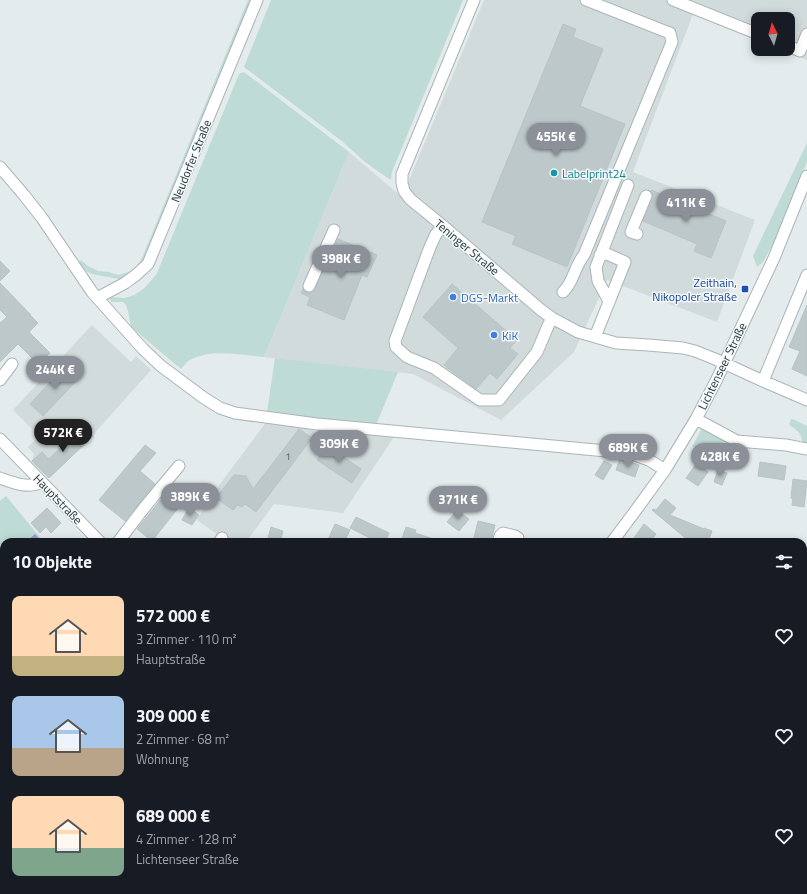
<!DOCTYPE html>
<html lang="de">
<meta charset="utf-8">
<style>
:root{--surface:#171b24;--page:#20242c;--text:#f1f3f6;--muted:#9ea1a6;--accent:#8c9099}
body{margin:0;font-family:"Titillium Web",sans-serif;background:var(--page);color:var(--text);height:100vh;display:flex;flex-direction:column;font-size:15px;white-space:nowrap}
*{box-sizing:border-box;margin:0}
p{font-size:13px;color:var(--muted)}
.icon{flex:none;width:22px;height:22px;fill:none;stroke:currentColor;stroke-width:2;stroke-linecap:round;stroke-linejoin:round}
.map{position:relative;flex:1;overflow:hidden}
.panel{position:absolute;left:0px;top:538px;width:807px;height:356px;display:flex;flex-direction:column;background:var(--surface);border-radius:12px 12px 0 0;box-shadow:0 2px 10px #0003}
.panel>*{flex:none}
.needle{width:26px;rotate:355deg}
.buttons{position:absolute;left:751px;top:12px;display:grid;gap:8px}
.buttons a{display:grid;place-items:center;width:44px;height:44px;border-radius:8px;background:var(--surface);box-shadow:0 2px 10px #0003;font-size:20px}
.price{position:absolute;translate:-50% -34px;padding:0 9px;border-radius:14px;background:var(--accent);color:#fff;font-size:13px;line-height:26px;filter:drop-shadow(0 1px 2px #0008)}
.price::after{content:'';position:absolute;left:50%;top:24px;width:12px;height:9px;margin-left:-6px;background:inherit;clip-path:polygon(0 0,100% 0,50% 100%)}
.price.selected{background:#222;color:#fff}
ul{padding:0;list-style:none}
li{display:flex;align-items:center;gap:12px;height:100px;padding:0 12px}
li span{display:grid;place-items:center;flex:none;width:112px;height:80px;border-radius:8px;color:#555}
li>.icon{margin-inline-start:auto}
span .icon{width:48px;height:48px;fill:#fffc;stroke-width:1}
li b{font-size:17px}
h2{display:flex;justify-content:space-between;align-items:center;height:48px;padding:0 12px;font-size:17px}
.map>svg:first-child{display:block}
</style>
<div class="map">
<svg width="807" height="894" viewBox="0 0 807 894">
<rect width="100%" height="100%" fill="#e4ebec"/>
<path fill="#d2dbdc" d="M484 0H807V60L779 49H788V19H758V40L693 14 633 172 755 220 717 322 607 280 574 352 501 420 413 374 264 357 349 152 402 197Z
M92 325 131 362 136 356 151 370 93 435 49 478 32 461 34 454 28 447 39 436 13 410Z
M267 421 280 425H297L317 432 325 438 331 432 396 434 343 513 274 504 246 542H228L197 520 208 500Z
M803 782H807V857H803Z
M694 892H733V894H694Z"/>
<path fill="#bfdbd6" d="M248 0H252L145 259 140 267 124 278 119 279 92 274 86 271 79 262 81 260 88 266 98 271 109 272 118 275 129 272 137 266 142 258Z
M271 0H463L392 172 391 179H389L365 162 343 142 244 67Z
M244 72 349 152 264 357C241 355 211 348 190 360 186 362 184 366 181 369L131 327 128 311 126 305 123 302H111L110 297C115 297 119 298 124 298 139 296 149 284 157 273L239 74Z
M807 143V162L795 191 775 240 763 262 757 267 753 256Z
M275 358 398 372 376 425 267 412Z
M791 419 795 420 807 426V446L802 443C803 434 796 429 789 425Z
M702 428 726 442 692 447Z
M6 496 44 542H4V622L0 618V501Z"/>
<path fill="#91a2cc" d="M35 534 42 542H26Z"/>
<path fill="#bcc8ca" stroke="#b7c3c5" d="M563 24 576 29 573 37 603 49 580 106 625 124 567 267 512 244 516 236 482 222Z
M651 190 726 221 711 258 694 251 697 244 643 221 653 198V195Z
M338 239 377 255 367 277 362 275 344 320 307 305 310 297 301 293 303 289 306 292 309 293 313 292 315 289Z
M0 261 10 271 0 281Z
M0 283 31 315H30L38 323 29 332 50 353 38 364 18 344 0 362V323L7 317 0 310Z
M452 284 517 340 510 348 518 354 497 379 490 373 476 389 453 372 444 365 458 348 423 317Z
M807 305V376L792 369 800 351 789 347Z
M66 365 80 377 43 416 30 404Z
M83 426 93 436 49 478 32 461 42 452 49 459Z
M299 429 312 438 256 512 245 504 242 507 238 505 233 510 216 498 234 475 246 476 253 489Z
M145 445 156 453 140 471 155 484 125 521 99 500Z
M327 446 361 469 352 483 317 460Z
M620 459 625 460 639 465 635 477 616 470Z
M604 461 612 465 603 480 595 475Z
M760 462 786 466 784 480 758 476Z
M696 464 708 472 698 486 686 478Z
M718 470 727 473 722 485 714 482Z
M793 479 807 481 804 507 792 505 793 499 791 498Z
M171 487 176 491 171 496 182 503 152 541 137 529Z
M665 499 676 508 670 515 704 529V528L712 531 708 542H691L689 541 652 510 653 509 656 510Z
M47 508 61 523 51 533 46 527 40 533 31 523Z
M189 508 199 515 192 525 182 520Z
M457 510 469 519 459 531 447 522Z
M356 517 389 533 385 542H378L350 528Z
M478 521 495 525 491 542H473Z
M335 524 350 530 344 542H327Z
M644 524 656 534 650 542H631Z
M271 527 283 531 280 542H267Z
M406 527 416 530 415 533 436 540V542H401Z"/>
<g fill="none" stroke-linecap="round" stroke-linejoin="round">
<defs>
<path id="minor" d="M474 0 402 174V183L404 191 410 199 443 226 541 310 552 318 578 332 616 343 648 345 683 348 695 351 715 359 763 381 807 400
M673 0 758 34
M788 46 800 51 807 34
M0 167 24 195 42 218 92 292 143 349 161 366 204 398 220 408 235 413 317 424 617 452 632 454 649 460 665 470
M443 226 436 234 430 247 395 341 396 347 407 357 434 368 480 400H499L537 352 548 326 552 318
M637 234 631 232 646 196
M309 286 334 230
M563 292C574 282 574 267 584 255L672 42 670 33 667 32 586 0
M97 298 125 283 136 275 148 264 257 0
M609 301 598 281 596 267 628 185
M595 337 625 262 607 254 600 255
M0 380 12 364
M763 381 807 275
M696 419 737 441 786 445 807 449
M0 439 100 542
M0 478C14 483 28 489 42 482
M118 542 144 508 179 466
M219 542 222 538
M498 542 500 536 503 533 515 536 518 538V542
M612 542 636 510 665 470 696 419 716 381 774 258 807 176
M0 623 4 627
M0 854 4 857
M803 861H807
M45 890 53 894
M284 890 285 894
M418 890 429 894
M219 894 225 890
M249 894V890
M692 894V890"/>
</defs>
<use href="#minor" stroke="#abb4b7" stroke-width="13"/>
<use href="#minor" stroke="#fff" stroke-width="11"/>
</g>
<circle fill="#0f9aa8" stroke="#f4f8f9" stroke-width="1.5" cx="554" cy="173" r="4"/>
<rect fill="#1a4fb4" stroke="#f4f8f9" stroke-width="1.5" x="741" y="285" width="8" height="8" rx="2"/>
<g fill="#3f7fe0" stroke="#f4f8f9" stroke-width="1.5">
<circle cx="453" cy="297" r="4"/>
<circle cx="494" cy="335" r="4"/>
</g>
<g text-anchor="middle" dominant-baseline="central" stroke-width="3" stroke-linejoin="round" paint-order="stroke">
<g font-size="10" fill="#4b5a60">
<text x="288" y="456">1</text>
</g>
<g font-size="12" fill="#25353c" stroke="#f4f8f9">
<text transform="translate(191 161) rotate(-68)">Neudorfer Straße</text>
<text transform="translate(467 247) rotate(40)">Teninger Straße</text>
<text transform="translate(722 366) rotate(-64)">Lichtenseer Straße</text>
<text transform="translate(58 499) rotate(46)">Hauptstraße</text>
</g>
<g font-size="12" fill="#0d838f" stroke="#f4f8f9" text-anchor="start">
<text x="562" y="173">Labelprint24</text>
</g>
<g font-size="12" fill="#164399" stroke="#f4f8f9" text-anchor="end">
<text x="737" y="282">Zeithain,<tspan x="737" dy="14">Nikopoler Straße</tspan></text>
</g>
<g font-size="12" fill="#366cbe" stroke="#f4f8f9" text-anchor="start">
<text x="461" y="297">DGS-Markt</text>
<text x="502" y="335">KiK</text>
</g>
</g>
</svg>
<div class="buttons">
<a><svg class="needle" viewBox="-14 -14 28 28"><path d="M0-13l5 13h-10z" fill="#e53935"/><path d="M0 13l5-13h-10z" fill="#9ea1a6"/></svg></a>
</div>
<b class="price" style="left:556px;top:157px">455K €</b>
<b class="price" style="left:686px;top:223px">411K €</b>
<b class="price" style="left:341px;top:279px">398K €</b>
<b class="price" style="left:55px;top:390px">244K €</b>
<b class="price selected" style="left:63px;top:453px">572K €</b>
<b class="price" style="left:339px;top:464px">309K €</b>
<b class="price" style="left:628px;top:468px">689K €</b>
<b class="price" style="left:720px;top:477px">428K €</b>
<b class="price" style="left:190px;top:517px">389K €</b>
<b class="price" style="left:458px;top:520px">371K €</b>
<section class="panel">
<h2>10 Objekte<svg class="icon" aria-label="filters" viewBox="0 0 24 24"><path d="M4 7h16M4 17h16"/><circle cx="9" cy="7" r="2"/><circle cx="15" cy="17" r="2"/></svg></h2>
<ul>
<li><span style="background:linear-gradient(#ffd9b3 75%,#c2b280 0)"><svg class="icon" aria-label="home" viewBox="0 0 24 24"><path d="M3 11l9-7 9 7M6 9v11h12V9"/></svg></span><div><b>572 000 €</b><p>3 Zimmer · 110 m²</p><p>Hauptstraße</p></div><svg class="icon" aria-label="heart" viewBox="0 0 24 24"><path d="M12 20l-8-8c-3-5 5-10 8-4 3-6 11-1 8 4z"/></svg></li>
<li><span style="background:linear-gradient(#a9c7e8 65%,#b9a48a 0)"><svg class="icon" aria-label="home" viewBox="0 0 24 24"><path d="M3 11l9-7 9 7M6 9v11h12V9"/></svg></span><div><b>309 000 €</b><p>2 Zimmer · 68 m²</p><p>Wohnung</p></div><svg class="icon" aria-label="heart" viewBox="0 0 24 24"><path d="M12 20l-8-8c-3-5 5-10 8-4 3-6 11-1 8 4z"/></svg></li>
<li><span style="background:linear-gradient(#ffd9b3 65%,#7fa58c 0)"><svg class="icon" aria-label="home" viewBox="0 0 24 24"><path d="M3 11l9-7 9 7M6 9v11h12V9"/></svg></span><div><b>689 000 €</b><p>4 Zimmer · 128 m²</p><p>Lichtenseer Straße</p></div><svg class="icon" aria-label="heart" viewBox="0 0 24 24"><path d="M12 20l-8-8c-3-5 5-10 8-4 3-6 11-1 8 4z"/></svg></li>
</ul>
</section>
</div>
